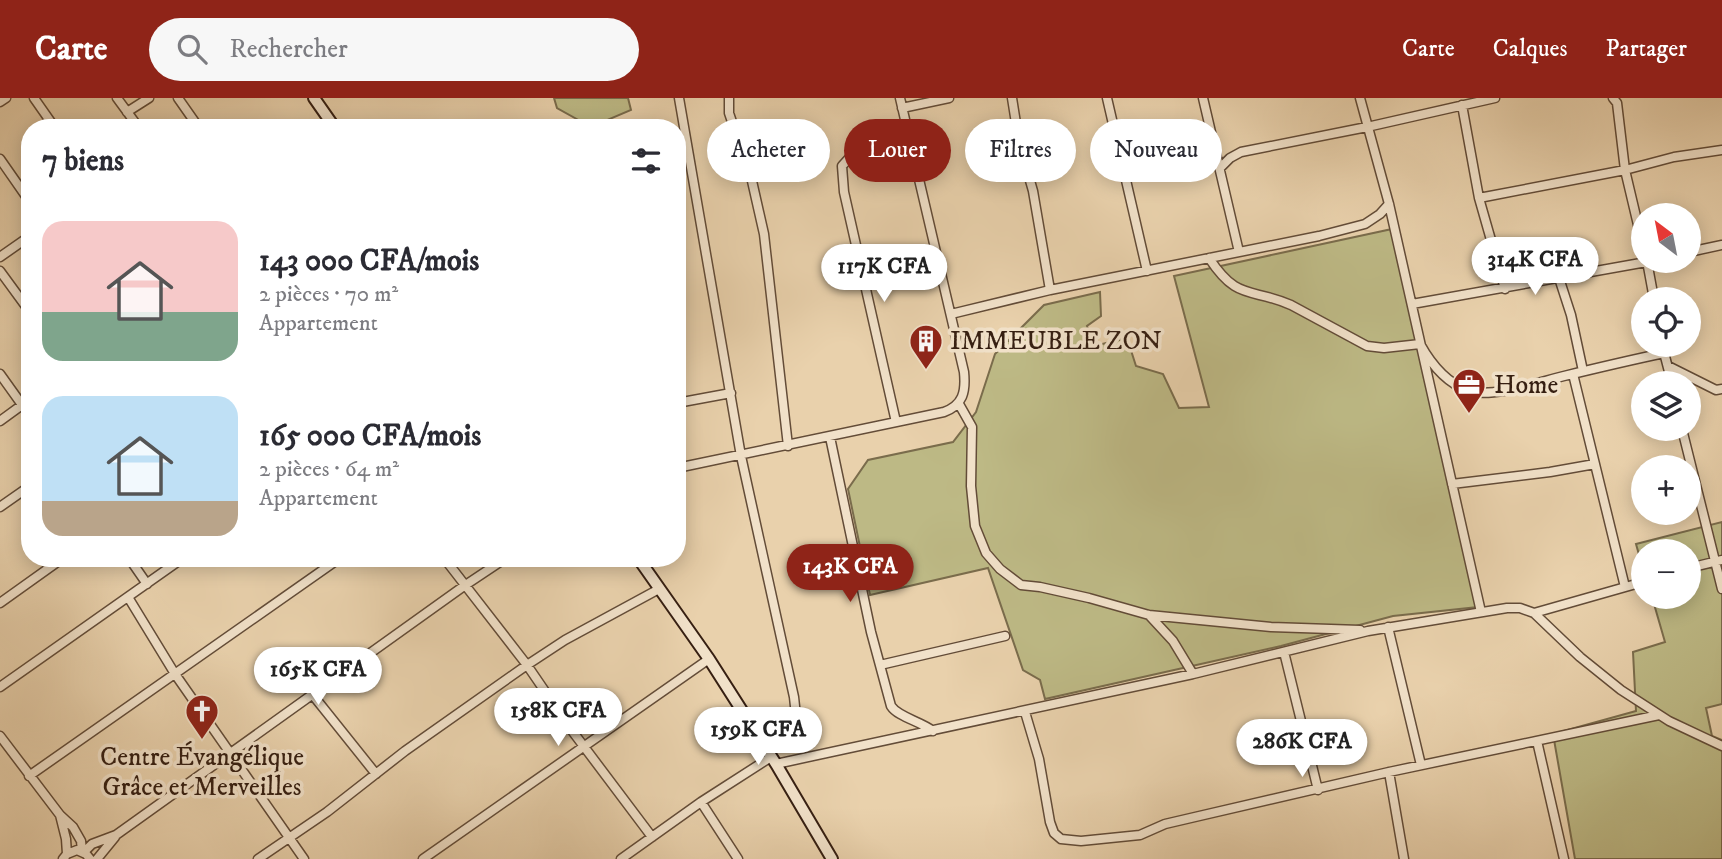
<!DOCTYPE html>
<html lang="fr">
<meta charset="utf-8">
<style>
:root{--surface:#fff;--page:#f7f7f7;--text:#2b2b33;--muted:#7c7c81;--accent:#8f2418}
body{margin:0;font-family:"IM FELL DW Pica",serif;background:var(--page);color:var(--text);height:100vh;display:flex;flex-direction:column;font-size:26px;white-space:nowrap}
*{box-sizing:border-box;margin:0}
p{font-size:23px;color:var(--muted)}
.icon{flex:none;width:38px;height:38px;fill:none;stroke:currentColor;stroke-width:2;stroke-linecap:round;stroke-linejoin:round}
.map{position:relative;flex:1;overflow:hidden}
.drawer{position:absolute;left:21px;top:21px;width:665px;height:448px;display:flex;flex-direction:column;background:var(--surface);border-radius:28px;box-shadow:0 4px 18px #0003}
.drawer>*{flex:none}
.guide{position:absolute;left:707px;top:21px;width:665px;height:63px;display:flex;gap:14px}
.needle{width:46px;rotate:328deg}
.buttons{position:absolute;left:1631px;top:105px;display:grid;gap:14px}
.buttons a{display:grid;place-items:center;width:70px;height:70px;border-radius:50%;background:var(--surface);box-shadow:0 4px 18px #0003;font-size:35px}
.price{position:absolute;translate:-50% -60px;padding:0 16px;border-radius:24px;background:#fff;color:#222;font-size:23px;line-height:46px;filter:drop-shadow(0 2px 4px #0008)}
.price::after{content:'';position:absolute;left:50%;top:42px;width:21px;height:16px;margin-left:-10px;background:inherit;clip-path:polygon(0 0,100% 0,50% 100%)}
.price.active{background:var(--accent);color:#fff}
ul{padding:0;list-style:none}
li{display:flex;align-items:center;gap:21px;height:175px;padding:0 21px}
li span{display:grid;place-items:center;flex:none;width:196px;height:140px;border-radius:21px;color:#555}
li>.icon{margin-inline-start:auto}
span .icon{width:84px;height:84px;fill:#fffc;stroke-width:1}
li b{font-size:30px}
h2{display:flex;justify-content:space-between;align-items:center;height:84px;padding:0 21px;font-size:30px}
.pill{padding:0 24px;border-radius:32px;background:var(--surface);box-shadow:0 4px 18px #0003;font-size:24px;line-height:63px}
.pill.active{background:var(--accent);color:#fff}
header{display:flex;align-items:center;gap:42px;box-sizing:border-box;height:98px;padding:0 35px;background:var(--accent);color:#fff}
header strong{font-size:33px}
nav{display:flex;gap:38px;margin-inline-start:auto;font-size:24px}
.search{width:490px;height:63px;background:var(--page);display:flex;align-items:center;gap:18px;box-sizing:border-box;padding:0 24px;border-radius:38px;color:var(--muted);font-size:26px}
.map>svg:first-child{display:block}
</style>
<header>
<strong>Carte</strong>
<div class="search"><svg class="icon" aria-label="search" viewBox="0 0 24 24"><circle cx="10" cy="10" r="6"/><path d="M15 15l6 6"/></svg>Rechercher</div>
<nav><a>Carte</a><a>Calques</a><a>Partager</a></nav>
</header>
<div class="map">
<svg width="1722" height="761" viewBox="0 0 1722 761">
<rect width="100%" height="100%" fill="#e9d1ac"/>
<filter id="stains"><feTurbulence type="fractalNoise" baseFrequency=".00286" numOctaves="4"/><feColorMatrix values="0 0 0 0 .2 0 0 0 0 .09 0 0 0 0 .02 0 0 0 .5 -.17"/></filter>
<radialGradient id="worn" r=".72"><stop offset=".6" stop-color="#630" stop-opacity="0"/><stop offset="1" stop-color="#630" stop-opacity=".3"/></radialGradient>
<path fill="#bdb985" stroke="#7a6c4c" stroke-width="2" d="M554 0H628L631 12 591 29 557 10Z
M1392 131 1478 509 1393 518 1281 548 1045 601 1040 582 1023 572 988 470 870 497 848 391 868 362 953 344 976 314 995 256 1044 207 1100 194 1101 218 1087 228 1094 248 1127 240 1136 268 1163 276 1179 310 1209 309 1174 178Z
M1722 424V606L1706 610 1712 638 1722 642V761H1575L1553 636 1636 613 1633 554 1665 544 1652 499H1689V453H1643V471L1636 446Z"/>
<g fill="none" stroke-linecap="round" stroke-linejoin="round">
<defs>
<path id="street" d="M34 0 55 30
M117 0 139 30
M178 0 199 30
M679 0 741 358 794 599 797 627
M729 0V15L752 83 764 136 788 348
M1012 0 1019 44 1033 93 1050 192
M1107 0 1147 173
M1203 0 1239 154
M1360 0 1389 106 1481 514
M1613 0 1617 5 1625 72 1643 148
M0 4 6 0
M1462 7 1479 100 1505 191
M902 10 949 0
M127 14 149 0
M0 61 30 104
M1220 70 1230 60 1241 54 1367 29 1495 0
M1479 100 1625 72 1674 59 1722 52
M1689 154 1722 147
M0 159 30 138
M1209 160C1238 204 1250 189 1291 207L1367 248 1384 250 1420 246C1431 266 1446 285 1469 293 1493 300 1539 284 1564 278 1597 270 1631 262 1664 255
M1647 163 1654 201
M0 173 30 214
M1559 180 1571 217 1583 273
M1412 206 1652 163
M951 216 1050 192 1319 138 1365 126 1380 116 1389 106
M1662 247 1672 285
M1668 268 1716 292 1722 291
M0 276 30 318
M1573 276 1625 489
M677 305 731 295
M959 306 972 329 971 388 975 428 986 455 1000 471 1021 487 1040 489 1089 500 1149 517 1271 529 1360 532
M0 323 22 307
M896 324 844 94 842 68 851 58 911 46
M1682 331 1722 491
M830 339 871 534 891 608C898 619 920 623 933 633
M677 370 944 314C963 307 966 294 964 274L900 0
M1452 386 1550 374 1595 366
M0 409 30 388
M129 460 147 486
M444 460 527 567 570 630 652 739
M1689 470 1722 462
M128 499 175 576 304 761
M0 505 63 460
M1534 515 1643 484
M1149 517 1173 543 1193 576
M1388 529 1421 667
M1284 554 1318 692
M880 567 1005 538
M0 589 183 460
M312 596 376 676
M1025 614 1039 661 1050 724 1054 735 1061 741 1081 743 1140 737 1165 726 1195 719 1389 674 1659 617
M0 638 60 717 73 729 81 743 82 753
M1537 643 1564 761
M776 666 1193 576 1368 533 1507 510H1520L1534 515 1580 559 1621 592 1669 623 1722 648
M1389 674 1404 761
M29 678 340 460
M701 704 738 761
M60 717 66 741 67 756
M84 754 92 746 116 737 464 488 506 460
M63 761 67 756 77 752 86 756 90 761
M97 761 115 739
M258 761 327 714 405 653 527 567 565 542 659 491
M423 761 709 561
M621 761 701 704 771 659"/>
<path id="secondary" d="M314 0 335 30
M638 460 709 561 776 666 832 761"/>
</defs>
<use href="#street" stroke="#634c38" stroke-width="11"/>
<use href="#secondary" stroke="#361f12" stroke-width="14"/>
<use href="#street" stroke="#f1e1c9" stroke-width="8"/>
<use href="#secondary" stroke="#f1e1c9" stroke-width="10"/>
</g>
<defs>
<symbol id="building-pin" viewBox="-11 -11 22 30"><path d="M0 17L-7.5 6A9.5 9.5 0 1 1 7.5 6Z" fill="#8f2418" stroke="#f1e1c9"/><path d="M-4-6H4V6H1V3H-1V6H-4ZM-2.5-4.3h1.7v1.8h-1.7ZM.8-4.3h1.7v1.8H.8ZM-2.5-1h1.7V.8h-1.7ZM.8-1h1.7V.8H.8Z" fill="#fff"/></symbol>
<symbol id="office-pin" viewBox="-11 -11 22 30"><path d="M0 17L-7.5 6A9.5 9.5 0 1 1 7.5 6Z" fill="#8f2418" stroke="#f1e1c9"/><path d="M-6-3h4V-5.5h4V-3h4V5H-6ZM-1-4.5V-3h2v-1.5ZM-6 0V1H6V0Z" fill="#fff"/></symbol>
<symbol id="church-pin" viewBox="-11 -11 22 30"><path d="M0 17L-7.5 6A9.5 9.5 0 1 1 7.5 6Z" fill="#8f2418" stroke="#f1e1c9"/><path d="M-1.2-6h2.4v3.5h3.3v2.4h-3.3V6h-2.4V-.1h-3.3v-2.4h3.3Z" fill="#fff"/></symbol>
</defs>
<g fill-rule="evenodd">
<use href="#building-pin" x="907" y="224" width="38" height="52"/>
<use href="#office-pin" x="1450" y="268" width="38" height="52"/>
<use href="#church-pin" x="183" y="594" width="38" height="52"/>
</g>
<g text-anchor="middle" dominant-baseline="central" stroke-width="7" stroke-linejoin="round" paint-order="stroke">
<g font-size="26" fill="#361f12" stroke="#f1e1c9" text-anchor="start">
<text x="950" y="243">IMMEUBLE ZON</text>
<text x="1494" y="287">Home</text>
<text x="202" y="659" text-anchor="middle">Centre Évangélique<tspan x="202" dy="30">Grâce et Merveilles</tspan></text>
</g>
</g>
<rect width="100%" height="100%" filter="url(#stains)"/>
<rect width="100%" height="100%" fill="url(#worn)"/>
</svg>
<div class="buttons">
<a><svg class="needle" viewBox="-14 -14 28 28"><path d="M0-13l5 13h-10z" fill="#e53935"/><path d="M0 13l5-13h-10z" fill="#7c7c81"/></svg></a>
<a><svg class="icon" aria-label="locate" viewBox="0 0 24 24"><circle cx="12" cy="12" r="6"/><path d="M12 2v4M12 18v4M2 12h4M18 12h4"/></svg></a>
<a><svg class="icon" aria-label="layers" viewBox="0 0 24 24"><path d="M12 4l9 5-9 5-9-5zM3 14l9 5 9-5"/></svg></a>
<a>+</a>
<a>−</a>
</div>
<b class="price" style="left:1535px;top:199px">314K CFA</b>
<b class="price" style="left:884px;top:206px">117K CFA</b>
<b class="price active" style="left:850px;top:506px">143K CFA</b>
<b class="price" style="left:318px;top:609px">165K CFA</b>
<b class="price" style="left:558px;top:650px">158K CFA</b>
<b class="price" style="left:758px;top:669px">159K CFA</b>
<b class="price" style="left:1302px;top:681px">286K CFA</b>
<div class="guide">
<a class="pill">Acheter</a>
<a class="pill active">Louer</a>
<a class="pill">Filtres</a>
<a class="pill">Nouveau</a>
</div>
<section class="drawer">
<h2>7 biens<svg class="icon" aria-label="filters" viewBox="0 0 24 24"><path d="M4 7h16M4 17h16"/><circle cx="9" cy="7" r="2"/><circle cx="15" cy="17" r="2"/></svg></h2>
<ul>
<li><span style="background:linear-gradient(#f6c9c9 65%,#7fa58c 0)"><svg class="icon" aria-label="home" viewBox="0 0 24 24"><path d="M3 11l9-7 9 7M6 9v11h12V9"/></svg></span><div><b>143 000 CFA/mois</b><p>2 pièces · 70 m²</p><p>Appartement</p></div></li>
<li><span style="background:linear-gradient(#bfe0f5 75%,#b9a48a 0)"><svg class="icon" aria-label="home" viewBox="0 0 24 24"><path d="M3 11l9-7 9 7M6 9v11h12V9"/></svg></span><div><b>165 000 CFA/mois</b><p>2 pièces · 64 m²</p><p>Appartement</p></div></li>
</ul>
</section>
</div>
